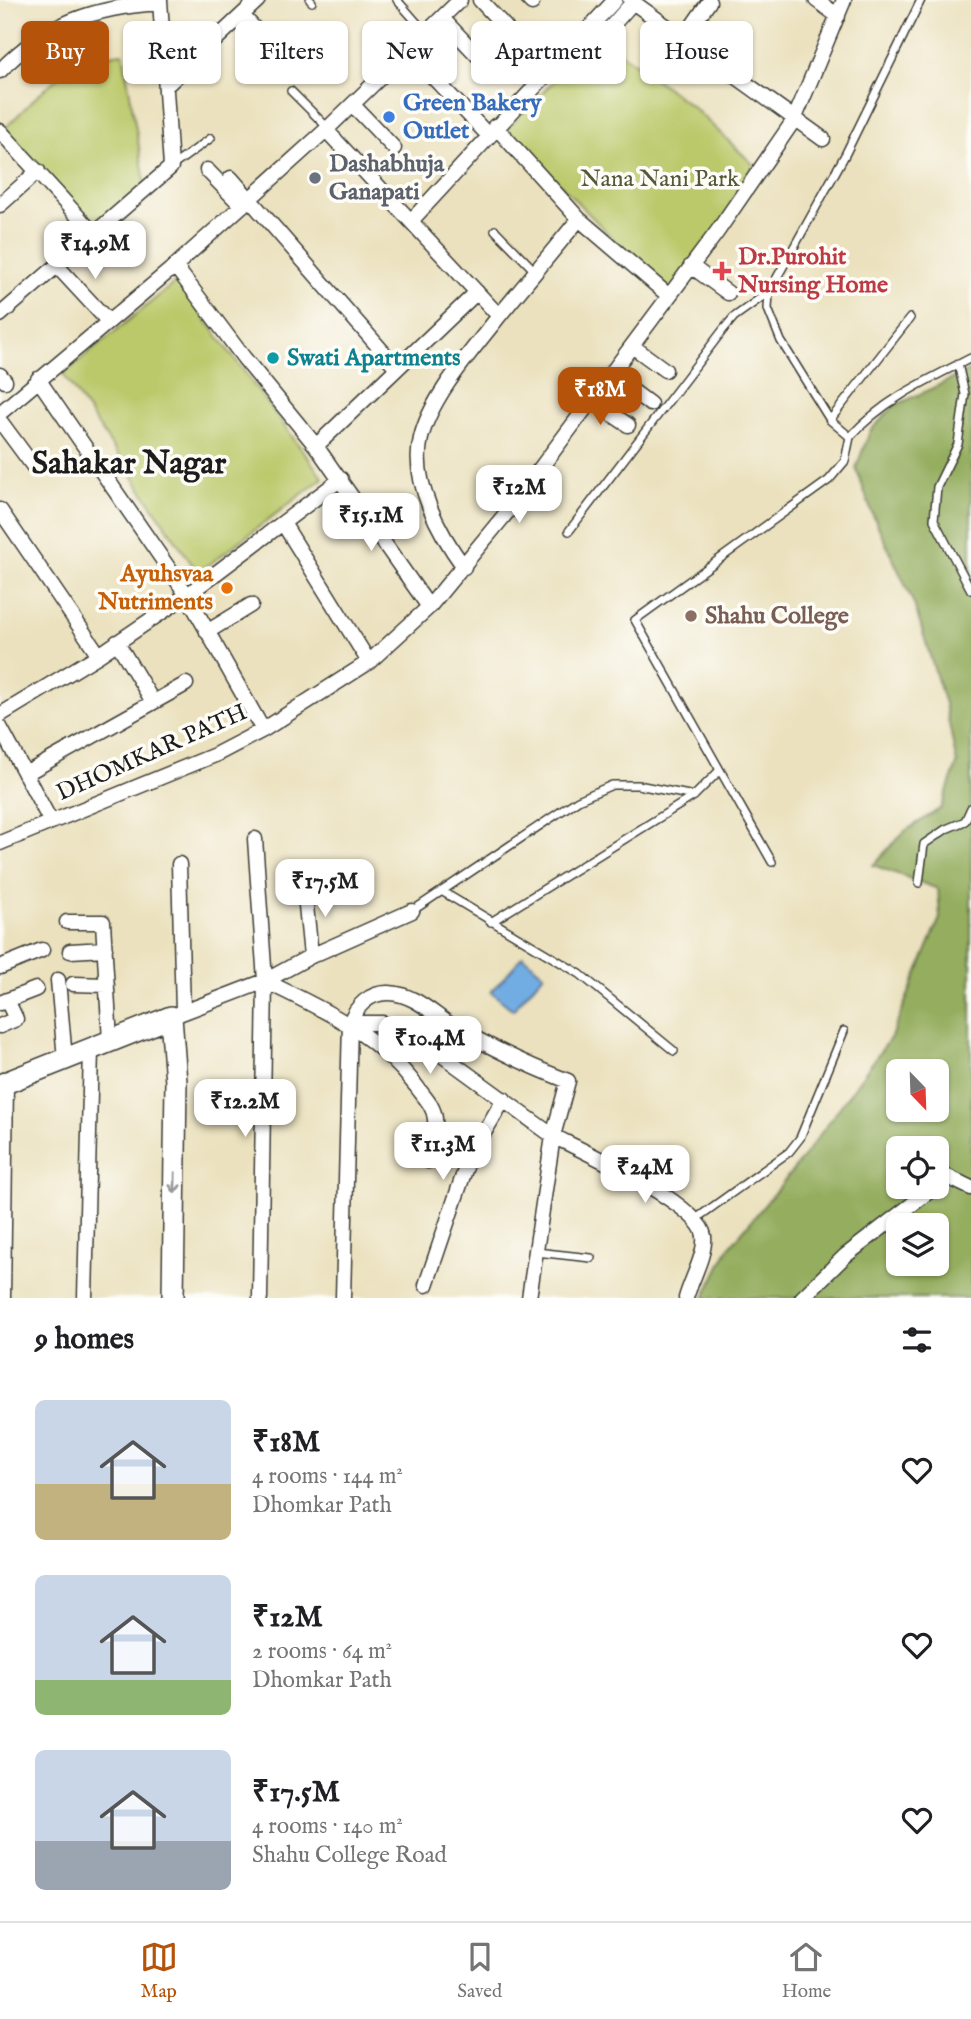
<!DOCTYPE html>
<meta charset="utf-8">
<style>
:root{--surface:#fff;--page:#f6f6f6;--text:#202124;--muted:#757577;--line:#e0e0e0;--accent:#b45309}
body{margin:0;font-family:"IM FELL English",serif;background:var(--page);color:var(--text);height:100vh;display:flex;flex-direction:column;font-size:26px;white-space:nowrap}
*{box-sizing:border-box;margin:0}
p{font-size:23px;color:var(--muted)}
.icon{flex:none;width:38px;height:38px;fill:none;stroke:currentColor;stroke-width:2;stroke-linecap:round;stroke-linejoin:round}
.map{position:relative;height:1298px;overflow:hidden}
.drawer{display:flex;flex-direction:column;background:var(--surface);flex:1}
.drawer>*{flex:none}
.hud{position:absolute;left:21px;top:21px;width:929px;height:63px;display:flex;gap:14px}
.needle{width:46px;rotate:157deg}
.buttons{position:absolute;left:886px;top:1059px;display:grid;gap:14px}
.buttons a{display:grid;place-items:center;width:63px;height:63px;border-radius:10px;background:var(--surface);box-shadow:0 2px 5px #0004;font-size:35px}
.price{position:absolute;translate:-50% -60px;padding:0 16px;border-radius:14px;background:#fff;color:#222;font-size:23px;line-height:46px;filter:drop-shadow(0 2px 4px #0008)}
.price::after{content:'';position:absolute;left:50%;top:42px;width:21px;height:16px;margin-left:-10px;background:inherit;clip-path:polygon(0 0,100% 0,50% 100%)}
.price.on{background:var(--accent);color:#fff}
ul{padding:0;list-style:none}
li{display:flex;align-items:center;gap:21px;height:175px;padding:0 35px}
li span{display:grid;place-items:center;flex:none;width:196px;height:140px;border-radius:10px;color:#555}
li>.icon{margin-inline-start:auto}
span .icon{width:84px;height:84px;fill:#fffc;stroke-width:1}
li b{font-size:30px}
h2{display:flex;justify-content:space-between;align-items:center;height:84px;padding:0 35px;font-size:30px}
.chip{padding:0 24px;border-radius:10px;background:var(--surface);box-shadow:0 2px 5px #0004;font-size:24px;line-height:63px}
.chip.on{background:var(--accent);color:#fff}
.dock{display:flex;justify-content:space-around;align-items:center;height:98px;border-top:2px solid var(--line);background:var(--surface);font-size:19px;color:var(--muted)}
.dock a{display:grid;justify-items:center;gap:4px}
.dock .on{color:var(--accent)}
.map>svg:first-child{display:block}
</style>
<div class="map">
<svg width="971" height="1298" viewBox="0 0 971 1298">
<rect width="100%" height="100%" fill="#fdfcf7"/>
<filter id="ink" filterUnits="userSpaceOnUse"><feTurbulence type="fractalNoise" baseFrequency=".0143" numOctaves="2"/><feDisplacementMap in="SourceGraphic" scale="14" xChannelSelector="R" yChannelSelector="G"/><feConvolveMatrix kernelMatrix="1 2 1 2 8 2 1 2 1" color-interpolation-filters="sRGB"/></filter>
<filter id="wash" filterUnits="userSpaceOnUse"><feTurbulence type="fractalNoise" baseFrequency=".00686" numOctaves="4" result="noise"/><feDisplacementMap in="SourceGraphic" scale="28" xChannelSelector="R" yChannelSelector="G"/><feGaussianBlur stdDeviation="1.57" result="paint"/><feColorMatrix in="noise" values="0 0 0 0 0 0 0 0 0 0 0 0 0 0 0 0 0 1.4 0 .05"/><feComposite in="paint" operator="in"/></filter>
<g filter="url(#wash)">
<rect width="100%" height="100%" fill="#ebe1be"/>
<path fill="#bbc96b" stroke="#6c7244" stroke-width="2" d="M599 36 695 109 759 170 669 296 506 129Z
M123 53 146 188 93 233 5 128C45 90 65 59 123 53Z
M177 281 323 478 198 573 63 374Z"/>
<path fill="#94ad5f" stroke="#58643e" stroke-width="2" fill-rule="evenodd" d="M971 370V1295L970 1298H704L728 1249 799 1163 891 1037 940 918 938 889 873 865 905 831 941 808 957 764 945 704 914 604 872 513 856 468 870 431 894 406ZM898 1071H936V1110H898ZM898 1148H936V1186H898ZM898 1225H936V1264H898Z"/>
<path fill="#71ace2" stroke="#46647f" stroke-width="2" d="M523 956 544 974 513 1010 491 992Z"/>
</g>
<g filter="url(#ink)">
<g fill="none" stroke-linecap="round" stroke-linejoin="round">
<defs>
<path id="lane" d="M310 0 312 2
M397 0 426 33
M921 0 845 155 769 292 768 309 781 341 830 420 850 437C883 400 927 380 971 358
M291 91 328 128
M171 167 211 138
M495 230 535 271
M958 364 965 394 958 444 937 487 934 520 971 590
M830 420 910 318
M569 531 723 330 734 317 769 292
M772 862 635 620 829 480 845 461 850 437
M919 883 924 844 946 829 965 821 971 808
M443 892 580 974 674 1051
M412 911 578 800 612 785H638L694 796
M491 922 694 796 719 771
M697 1218 789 1152 800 1138 844 1031
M536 1252 591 1258"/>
<path id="street" d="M480 0 506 28
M529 0 532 3
M630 0 823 139
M816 0 838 16
M242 15 293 71
M442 18 478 56
M603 36 633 2
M683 39 709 2
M409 52 488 135
M0 71C45 23 96 7 160 3
M166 86 258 0
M353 105 394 148
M495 126 579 219 669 296
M326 130 499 316C473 350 431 396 421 438 410 481 440 534 464 567
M0 131 93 233
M207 170 242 206
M231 178 397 368
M0 205 38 171
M411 221 615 0
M57 266 108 321
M175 266 244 358 316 446 429 607
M691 266 728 293
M0 315 171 167 160 0
M499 316 579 219
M632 346 665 370
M610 374 650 404
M0 375 5 381
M38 379 187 595 263 730
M591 400 628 425
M0 413 175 266 326 130 460 0
M0 421 34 467
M316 446 477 292
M0 510 99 655
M283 523 369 662
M207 632 251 605
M117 642 153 702
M0 715 99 655 187 595 341 479
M0 727 51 822
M25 774 186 684
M255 839 265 981 260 1298
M0 843 215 755 263 730 369 662 429 607 513 505 717 232 794 120 844 0
M179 864 183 1011
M304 885 311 956
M67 922H103L110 1041
M70 951 105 949
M0 967 42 950
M58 980 65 1059
M265 981C326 1011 375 1032 417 1087 424 1097 434 1106 435 1119 436 1132 431 1148 428 1161
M73 984 107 985
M0 1003 36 989
M171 1017 265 981 311 956 412 911
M0 1026 16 1019 7 1000
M936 1186 948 1177 971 1188
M426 1285 469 1158 504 1099
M3 1298 6 1083
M85 1298 91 1049
M343 1298 350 1023C356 1006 370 992 389 993 414 994 432 1013 451 1025 488 1046 529 1066 568 1081L553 1136 417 1037 383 1023H350
M529 1298 553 1136C583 1151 700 1204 704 1236 706 1254 691 1280 686 1298
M802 1298 845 1256 936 1186"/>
<path id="secondary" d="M0 1085 171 1017 176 1082 173 1298"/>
</defs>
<use href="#lane" stroke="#3b3a34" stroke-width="10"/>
<use href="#street" stroke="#3b3a34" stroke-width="17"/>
<use href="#secondary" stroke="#3b3a34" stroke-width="24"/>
<use href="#lane" stroke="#fff" stroke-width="7"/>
<use href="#street" stroke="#fff" stroke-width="14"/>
<use href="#secondary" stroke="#fff" stroke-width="21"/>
</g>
<defs><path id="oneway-shaft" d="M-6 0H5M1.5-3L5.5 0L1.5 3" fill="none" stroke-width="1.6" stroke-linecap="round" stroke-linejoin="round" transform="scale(1.75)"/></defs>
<use stroke="#999" href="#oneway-shaft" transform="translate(175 1183) rotate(91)"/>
</g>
<circle fill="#3f7fe0" stroke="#fdfcf7" stroke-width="2.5" cx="389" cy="117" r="7"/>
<circle fill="#6b7280" stroke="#fdfcf7" stroke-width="2.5" cx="315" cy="178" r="7"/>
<path fill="#e0444e" stroke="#fdfcf7" stroke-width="2.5" d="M718.5 260.5h7v7h7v7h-7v7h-7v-7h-7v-7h7z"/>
<circle fill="#0f9aa8" stroke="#fdfcf7" stroke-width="2.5" cx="273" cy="358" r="7"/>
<circle fill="#e8710a" stroke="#fdfcf7" stroke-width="2.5" cx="227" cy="588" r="7"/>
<circle fill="#8d6e63" stroke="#fdfcf7" stroke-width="2.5" cx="691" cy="616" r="7"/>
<g text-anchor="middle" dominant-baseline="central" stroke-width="7" stroke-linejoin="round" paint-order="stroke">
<g font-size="24" font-weight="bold" fill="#366cbe" stroke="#fdfcf7" text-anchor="start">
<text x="403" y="103">Green Bakery<tspan x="403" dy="28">Outlet</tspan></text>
</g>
<g font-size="24" font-weight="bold" fill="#5b616d" stroke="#fdfcf7" text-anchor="start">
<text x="329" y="164">Dashabhuja<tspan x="329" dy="28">Ganapati</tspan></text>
</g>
<g font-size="24" fill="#545938" stroke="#fdfcf7">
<text x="660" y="179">Nana Nani Park</text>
</g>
<g font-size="24" font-weight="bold" fill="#be3a42" stroke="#fdfcf7" text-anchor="start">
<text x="738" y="257">Dr.Purohit<tspan x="738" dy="28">Nursing Home</tspan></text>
</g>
<g font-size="24" font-weight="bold" fill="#0d838f" stroke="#fdfcf7" text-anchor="start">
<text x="287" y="358">Swati Apartments</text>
</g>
<g font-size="24" font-weight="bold" fill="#c56008" stroke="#fdfcf7" text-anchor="end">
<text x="213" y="574">Ayuhsvaa<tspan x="213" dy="28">Nutriments</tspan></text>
</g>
<g font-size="24" font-weight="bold" fill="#785e54" stroke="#fdfcf7" text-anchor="start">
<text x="705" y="616">Shahu College</text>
</g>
<g font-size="24" fill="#1c1c1c" stroke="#fdfcf7">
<text transform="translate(152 753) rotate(-24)">DHOMKAR PATH</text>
</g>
<g font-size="32" font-weight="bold" fill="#1c1c1c" stroke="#fdfcf7">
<text x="129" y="464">Sahakar Nagar</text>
</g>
</g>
</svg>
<div class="buttons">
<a><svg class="needle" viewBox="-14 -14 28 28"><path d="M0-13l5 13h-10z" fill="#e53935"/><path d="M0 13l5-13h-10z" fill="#757577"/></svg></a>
<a><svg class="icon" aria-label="locate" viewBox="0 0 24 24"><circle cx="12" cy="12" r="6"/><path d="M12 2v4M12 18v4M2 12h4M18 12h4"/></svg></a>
<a><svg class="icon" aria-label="layers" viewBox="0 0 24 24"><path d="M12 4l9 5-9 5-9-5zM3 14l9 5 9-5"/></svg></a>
</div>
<b class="price" style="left:95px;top:281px">₹14.9M</b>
<b class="price on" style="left:600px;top:427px">₹18M</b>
<b class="price" style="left:519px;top:525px">₹12M</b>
<b class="price" style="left:371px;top:553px">₹15.1M</b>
<b class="price" style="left:325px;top:919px">₹17.5M</b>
<b class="price" style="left:430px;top:1076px">₹10.4M</b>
<b class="price" style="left:245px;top:1139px">₹12.2M</b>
<b class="price" style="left:443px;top:1182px">₹11.3M</b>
<b class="price" style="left:645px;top:1205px">₹24M</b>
<div class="hud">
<a class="chip on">Buy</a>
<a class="chip">Rent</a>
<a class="chip">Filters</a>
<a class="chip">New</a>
<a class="chip">Apartment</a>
<a class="chip">House</a>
</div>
</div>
<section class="drawer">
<h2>9 homes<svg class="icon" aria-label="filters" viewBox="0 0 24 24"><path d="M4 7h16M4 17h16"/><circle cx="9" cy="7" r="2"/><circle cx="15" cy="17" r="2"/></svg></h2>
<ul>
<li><span style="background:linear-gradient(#c9d6e8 60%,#c2b280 0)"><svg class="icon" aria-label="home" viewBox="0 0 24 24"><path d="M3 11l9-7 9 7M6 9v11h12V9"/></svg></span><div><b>₹18M</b><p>4 rooms · 144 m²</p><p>Dhomkar Path</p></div><svg class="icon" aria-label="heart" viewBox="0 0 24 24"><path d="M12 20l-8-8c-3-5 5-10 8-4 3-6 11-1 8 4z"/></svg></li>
<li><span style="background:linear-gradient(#c9d6e8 75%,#8fb573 0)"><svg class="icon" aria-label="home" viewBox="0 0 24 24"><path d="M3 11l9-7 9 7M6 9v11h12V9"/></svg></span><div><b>₹12M</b><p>2 rooms · 64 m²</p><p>Dhomkar Path</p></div><svg class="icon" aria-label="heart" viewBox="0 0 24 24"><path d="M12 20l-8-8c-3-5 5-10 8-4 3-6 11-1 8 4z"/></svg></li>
<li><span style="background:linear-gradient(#c9d6e8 65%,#9aa5b1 0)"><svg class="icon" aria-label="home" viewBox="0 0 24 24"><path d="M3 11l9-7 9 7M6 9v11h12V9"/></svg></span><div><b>₹17.5M</b><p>4 rooms · 140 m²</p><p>Shahu College Road</p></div><svg class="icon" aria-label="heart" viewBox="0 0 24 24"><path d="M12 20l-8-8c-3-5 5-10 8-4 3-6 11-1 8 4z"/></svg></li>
</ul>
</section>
<nav class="dock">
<a class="on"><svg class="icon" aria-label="map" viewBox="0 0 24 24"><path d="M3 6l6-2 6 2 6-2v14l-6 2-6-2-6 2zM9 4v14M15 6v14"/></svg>Map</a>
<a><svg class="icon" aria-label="saved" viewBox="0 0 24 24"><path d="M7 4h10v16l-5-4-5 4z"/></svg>Saved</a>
<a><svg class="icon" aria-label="home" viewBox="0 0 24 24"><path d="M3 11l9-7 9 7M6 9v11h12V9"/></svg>Home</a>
</nav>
